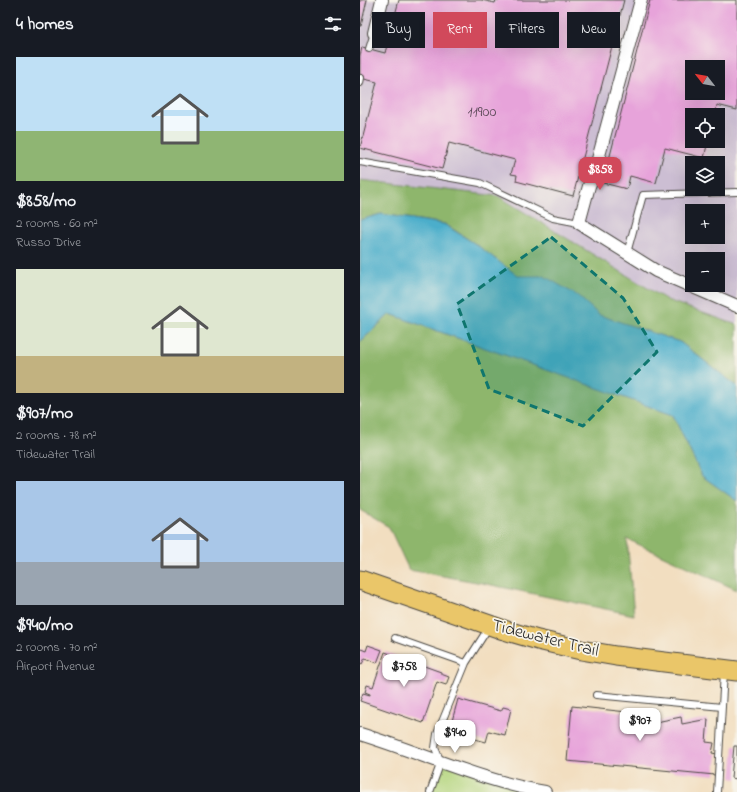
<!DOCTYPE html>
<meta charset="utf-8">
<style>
:root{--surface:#171b24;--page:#20242c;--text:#f1f3f6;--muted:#9ea1a6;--accent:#d1495b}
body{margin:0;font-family:"Indie Flower",sans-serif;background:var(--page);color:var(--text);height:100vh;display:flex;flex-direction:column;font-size:15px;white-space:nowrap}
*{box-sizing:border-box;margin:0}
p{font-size:13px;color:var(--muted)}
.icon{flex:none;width:22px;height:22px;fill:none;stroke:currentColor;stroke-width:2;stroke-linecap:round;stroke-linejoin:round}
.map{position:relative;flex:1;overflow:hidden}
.sheet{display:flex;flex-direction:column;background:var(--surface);width:360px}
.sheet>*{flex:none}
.banner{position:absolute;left:12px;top:12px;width:305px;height:36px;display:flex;gap:8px}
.needle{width:26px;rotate:301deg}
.buttons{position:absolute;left:325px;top:60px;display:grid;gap:8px}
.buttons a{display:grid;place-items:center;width:40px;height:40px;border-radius:0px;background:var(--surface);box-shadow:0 4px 16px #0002;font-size:20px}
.price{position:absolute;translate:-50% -34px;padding:0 9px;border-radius:8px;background:#fff;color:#222;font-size:13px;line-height:26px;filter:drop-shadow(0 1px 2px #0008)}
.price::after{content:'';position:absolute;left:50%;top:24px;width:12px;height:9px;margin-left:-6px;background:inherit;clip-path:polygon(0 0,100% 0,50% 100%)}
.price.on{background:var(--accent);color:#fff}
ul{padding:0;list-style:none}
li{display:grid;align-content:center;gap:8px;height:212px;padding:0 16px}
li span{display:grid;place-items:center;height:124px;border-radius:0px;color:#555}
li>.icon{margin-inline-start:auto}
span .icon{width:72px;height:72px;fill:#fffc;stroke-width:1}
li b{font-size:17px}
h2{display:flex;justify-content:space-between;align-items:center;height:48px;padding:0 16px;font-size:17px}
.tag{padding:0 14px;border-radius:0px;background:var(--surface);box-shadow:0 4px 16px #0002;font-size:14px;line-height:36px}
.tag.on{background:var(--accent);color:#fff}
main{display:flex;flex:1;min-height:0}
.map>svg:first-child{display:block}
</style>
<main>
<section class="sheet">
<h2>4 homes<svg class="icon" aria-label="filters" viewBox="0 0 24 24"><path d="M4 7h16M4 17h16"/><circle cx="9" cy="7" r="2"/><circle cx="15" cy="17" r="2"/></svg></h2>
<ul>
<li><span style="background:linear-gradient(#bfe0f5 60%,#8fb573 0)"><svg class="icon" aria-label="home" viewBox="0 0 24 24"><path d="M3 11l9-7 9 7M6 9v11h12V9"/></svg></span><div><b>$858/mo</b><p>2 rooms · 60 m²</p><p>Russo Drive</p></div></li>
<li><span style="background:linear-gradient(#dfe7d0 70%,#c2b280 0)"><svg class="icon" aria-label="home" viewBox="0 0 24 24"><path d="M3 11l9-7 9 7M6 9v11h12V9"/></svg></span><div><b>$907/mo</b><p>2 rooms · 78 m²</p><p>Tidewater Trail</p></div></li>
<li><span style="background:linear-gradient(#a9c7e8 65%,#9aa5b1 0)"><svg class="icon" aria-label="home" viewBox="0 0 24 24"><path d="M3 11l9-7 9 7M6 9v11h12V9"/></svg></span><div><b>$940/mo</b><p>2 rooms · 70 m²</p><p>Airport Avenue</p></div></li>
</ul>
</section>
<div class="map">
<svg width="377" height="792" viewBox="0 0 377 792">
<rect width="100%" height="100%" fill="#f7f3e8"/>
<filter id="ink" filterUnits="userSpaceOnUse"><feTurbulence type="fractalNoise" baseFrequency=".025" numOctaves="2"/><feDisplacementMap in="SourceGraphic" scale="8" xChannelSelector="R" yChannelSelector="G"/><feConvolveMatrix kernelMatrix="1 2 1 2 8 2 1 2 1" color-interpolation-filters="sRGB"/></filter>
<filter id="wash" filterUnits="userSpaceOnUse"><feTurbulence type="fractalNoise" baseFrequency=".012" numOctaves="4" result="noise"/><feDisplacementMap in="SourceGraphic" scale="16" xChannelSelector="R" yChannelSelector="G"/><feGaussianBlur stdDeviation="0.9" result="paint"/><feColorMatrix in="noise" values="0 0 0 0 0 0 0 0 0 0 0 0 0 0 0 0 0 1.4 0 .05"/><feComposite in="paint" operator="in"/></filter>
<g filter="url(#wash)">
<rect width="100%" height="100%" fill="#f2dec0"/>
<path fill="#ccbed3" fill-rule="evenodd" d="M0 0H377V325L307 300 138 196 0 180ZM332 67H358V93H332ZM332 115H358V141H332ZM332 163H358V189H332ZM332 211H358V237H332ZM332 259H358V285H332Z"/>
<path fill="#b3d57d" stroke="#6f8054" d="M81 762 185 792H70Z"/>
<path fill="#8eb66c" stroke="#5c704c" d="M0 180 138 196 307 300 377 325V386L320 342 239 315 218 296 184 276 158 277 117 245 85 224 21 214 0 220Z
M30 314 313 415 342 476 377 501V590L267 539 274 615 122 583 49 570 29 527 0 510V342Z"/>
<path fill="#4caecb" stroke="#3c6c7b" d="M21 214 84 224 117 245 158 276H184L218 296 239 315 320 342 377 386V501L342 476 313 415 30 314 0 342V220Z"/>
<g id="blocks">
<path fill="#e7a3da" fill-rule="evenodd" d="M0 0H7L1 26H0Z
M39 0H121L135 3 136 0H264L213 196 156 181 157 175 151 174 155 160 89 143 82 169 0 148 17 82 0 78V56L2 47 25 53Z
M290 0H377V110L357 105 355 115H332V141H348L344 158 305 148 296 183 270 176 267 189 243 183ZM332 67H358V93H332Z
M8 645 22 650 17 663 5 658 2 664 0 663V652L1 649 6 651Z
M25 652 81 672V674L89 677 86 685 77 682 63 723 0 701 3 693 10 695V694L5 692 7 685 13 687Z
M98 699 141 711 143 707 151 709 145 735 129 731 126 742 89 732Z
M212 706 267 712 268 719 294 714 296 722 321 717 322 724 348 719 346 742 354 743 352 753 357 754 355 775 207 761Z
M374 746H377V779L371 778Z"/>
</g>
</g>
<g filter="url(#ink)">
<use href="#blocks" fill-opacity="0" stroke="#494641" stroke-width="1"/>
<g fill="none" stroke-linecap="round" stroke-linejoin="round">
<defs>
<path id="lane" d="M9 49 14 33
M0 83 1 78
M0 162 120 183 193 218 219 223
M267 253 283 195 377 192
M35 638 106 663
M236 695 362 707
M70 792 81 762 75 748 77 734 106 663 129 627
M357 792 364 672"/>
<path id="street" d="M281 0 234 174 229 186 219 223 296 271 377 306
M14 33 22 0
M0 734C62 753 121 781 185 792"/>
<path id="primary" d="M0 580 144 630 178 640 221 650 256 656 377 671"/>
</defs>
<use href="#lane" stroke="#494641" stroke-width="8"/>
<use href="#street" stroke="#494641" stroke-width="14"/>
<use href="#primary" stroke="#494641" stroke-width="21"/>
<use href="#lane" stroke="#fff" stroke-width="6"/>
<use href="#street" stroke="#fff" stroke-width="12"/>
<use href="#primary" stroke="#eac669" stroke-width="19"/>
</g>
</g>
<path fill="#0f766e" fill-opacity="0.2" stroke="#0f766e" stroke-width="3" stroke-dasharray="8 5" stroke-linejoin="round" d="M191 237 263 298 297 352 223 426 129 389 97 304Z"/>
<g text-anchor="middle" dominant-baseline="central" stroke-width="3.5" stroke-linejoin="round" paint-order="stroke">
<g font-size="16" fill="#5a4957">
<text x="122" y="112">11900</text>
</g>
<g font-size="18" fill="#2b2b2b" stroke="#f7f3e8">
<text transform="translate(185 639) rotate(14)">Tidewater Trail</text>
</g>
</g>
</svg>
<div class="buttons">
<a><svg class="needle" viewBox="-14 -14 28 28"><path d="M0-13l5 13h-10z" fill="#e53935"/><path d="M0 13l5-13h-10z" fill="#9ea1a6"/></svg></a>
<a><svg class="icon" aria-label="locate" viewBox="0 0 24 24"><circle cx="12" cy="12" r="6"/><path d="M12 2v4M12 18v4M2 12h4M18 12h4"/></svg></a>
<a><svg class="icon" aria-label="layers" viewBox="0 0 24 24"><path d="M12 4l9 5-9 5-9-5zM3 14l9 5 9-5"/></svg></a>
<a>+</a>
<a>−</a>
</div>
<b class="price on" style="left:240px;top:191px">$858</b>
<b class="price" style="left:44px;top:688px">$758</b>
<b class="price" style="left:280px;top:742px">$907</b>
<b class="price" style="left:95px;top:754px">$940</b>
<div class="banner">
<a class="tag">Buy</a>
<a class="tag on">Rent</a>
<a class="tag">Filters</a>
<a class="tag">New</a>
</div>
</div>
</main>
